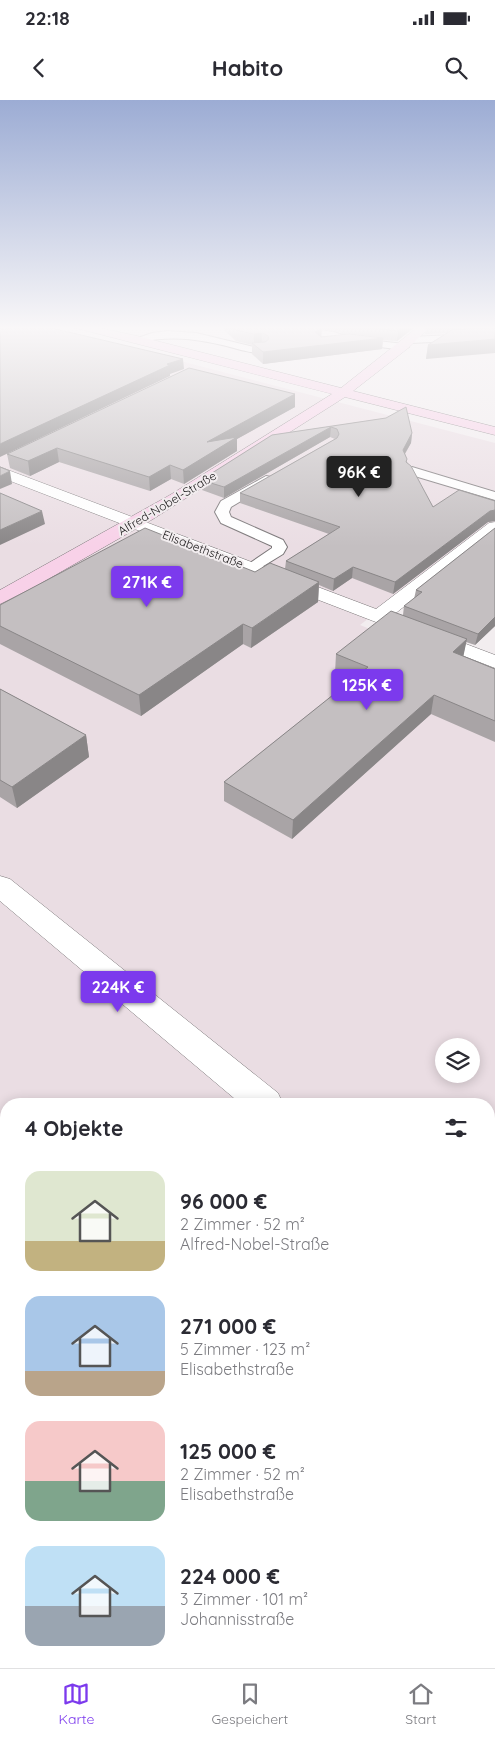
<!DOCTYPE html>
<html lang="de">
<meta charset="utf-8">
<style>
:root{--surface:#fff;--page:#f7f7f7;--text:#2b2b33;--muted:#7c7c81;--line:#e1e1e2;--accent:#7c3aed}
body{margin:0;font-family:Quicksand,sans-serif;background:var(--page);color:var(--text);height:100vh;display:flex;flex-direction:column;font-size:19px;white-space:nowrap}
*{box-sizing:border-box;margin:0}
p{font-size:16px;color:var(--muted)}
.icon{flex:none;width:28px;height:28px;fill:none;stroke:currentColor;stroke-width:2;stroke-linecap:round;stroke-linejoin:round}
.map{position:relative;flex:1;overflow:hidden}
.details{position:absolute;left:0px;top:998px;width:495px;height:571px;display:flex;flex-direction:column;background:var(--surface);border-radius:20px 20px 0 0;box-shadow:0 2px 12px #0003}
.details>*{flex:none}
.controls{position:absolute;left:435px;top:938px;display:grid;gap:10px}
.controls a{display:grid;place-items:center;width:45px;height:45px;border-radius:50%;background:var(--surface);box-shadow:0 2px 12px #0003;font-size:25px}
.price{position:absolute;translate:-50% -42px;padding:0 11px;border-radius:5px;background:var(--accent);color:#fff;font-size:16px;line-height:32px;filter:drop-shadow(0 1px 2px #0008)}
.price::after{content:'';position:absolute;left:50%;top:30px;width:15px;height:11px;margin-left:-8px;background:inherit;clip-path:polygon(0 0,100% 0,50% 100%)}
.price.on{background:#222;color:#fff}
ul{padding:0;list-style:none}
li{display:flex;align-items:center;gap:15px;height:125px;padding:0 25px}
li span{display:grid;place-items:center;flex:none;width:140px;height:100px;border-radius:15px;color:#555}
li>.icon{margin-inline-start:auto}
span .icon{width:60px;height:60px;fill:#fffc;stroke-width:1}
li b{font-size:21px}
h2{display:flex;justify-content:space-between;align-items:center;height:60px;padding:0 25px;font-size:21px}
.status{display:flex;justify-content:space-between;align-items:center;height:35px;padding:0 25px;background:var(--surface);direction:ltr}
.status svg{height:14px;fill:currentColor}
header{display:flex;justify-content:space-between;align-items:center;height:65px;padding:0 25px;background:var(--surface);font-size:22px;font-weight:800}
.menu{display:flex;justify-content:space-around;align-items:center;height:70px;border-top:1px solid var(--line);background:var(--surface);font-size:14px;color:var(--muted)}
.menu a{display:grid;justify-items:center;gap:2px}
.menu .on{color:var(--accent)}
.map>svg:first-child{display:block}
</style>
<div class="status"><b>22:18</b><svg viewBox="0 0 49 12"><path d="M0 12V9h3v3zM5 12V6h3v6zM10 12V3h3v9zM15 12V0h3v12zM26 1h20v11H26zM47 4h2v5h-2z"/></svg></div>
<header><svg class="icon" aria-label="back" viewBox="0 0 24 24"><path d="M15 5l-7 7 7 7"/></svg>Habito<svg class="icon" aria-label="search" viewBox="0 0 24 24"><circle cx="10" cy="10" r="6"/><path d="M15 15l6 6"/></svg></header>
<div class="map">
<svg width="495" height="1568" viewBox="0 0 495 1568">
<rect width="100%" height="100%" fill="#f2edef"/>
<path fill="#eadde3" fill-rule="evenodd" d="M0 227H30L127 247 495 343V421L360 525 495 579V1467L489 1479V1004H6V1562L448 1563 445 1568H0ZM444 946H471V974H444Z"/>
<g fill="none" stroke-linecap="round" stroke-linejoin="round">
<defs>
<path id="lane" d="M270 227H298L334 232 351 238 404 244 409 247 404 250 348 243 332 238Z
M167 231 196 233 254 247 262 246 267 249C260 255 250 252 241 250 205 240 174 234 137 243L132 240 152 233Z
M495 233V239L411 243 406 240 411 237Z
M412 367 495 392V400L408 374 406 371Z
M266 376 271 377 272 380 271 383 231 407 229 412 231 417 283 440 287 447 283 454 252 473 244 468 247 465 272 448V446L221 423 215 412 221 401Z"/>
<path id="street" d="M0 367 376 509 489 423 495 422V435L392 516 495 555V568L0 377Z
M0 776 10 779 278 993 283 1004H241L0 801Z
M489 1167 495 1170V1212L489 1209Z"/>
<path id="secondary" d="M72 227H95L137 236 341 288 418 227H430L407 249 353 291 495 327V335L345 297 153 419 36 486 0 504V490L170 395 332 294Z"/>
</defs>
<use href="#lane" stroke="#7b7779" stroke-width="2"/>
<use href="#street" stroke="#7b7779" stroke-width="1"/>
<use href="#secondary" stroke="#7b7779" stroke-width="1"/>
<use href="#lane" fill="#fff" fill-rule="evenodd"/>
<use href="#street" fill="#fff" fill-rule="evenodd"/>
<use href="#secondary" fill="#f8d1e8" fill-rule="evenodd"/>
</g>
<path fill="#a9a4a6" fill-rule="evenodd" d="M221 227H415L397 241 383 240 382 249 263 264 252 254V245L236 241ZM322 229 340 232 343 235 321 237Z
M426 227H463L462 229H464L465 227H495L426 259 428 245 446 233 425 234Z
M295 294V307L237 339V351L184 384 171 379 150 391 59 362 30 376 10 368 7 354Z
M386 318 412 333 411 343 405 354 407 362 433 407 495 401V421L488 422 393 494 352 478 333 491 319 485 318 502 251 548 243 544 141 616 0 544V505L255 472 285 469 286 461 329 434 240 403V393L335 339 330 337 224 398 202 390 201 380 272 335Z
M495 428V526L475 545 466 542 463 556 495 569V642L431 614 292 739 224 701V682L352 580 335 573 336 554 403 515 404 506 414 499 416 490Z
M0 589 86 635 89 657 17 708 0 697Z"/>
<path fill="#898687" d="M402 227H415L397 241 398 231Z
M322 228 321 239 315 232Z
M262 233V244L254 245V234Z
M383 238 382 249 263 264V252Z
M495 239V253L426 259 428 245Z
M183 259 184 269 170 274V276L0 357V344L167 264Z
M295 294V307L237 339V351L184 384 183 370 207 342Z
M331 327 330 337 224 398V387Z
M412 333 411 343 401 360 403 350Z
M57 348 59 362 30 376 28 361Z
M170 365 171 379 150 391 149 377Z
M10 371 12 384 0 389V376Z
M495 410V421L488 422 393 494 395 482 490 411Z
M42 411 45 424 0 445V430Z
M353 467 352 478 333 491 334 479Z
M319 482 318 502 251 548 252 528Z
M495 517V526L475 545 478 534Z
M243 524V544L141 616 139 595Z
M467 539 463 558 453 552Z
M434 595 431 614 292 739 293 720Z
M86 635 89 657 17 708 12 687Z"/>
<path fill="#c4bfc1" stroke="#898687" d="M0 227H3L2 230 10 227H47L183 259 167 264 170 265 0 344Z
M233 227H319L322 228 315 232 321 237 349 234 383 238 263 252 252 243 265 242 269 239 268 236 262 233 254 234 236 230Z
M365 227H402L398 231Z
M495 227V239L428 245 452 230Z
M189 268 295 294 207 342 237 337 183 370 170 365 149 377 57 348 28 361 7 354Z
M406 307 412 333 403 350 407 359 406 362 411 366 433 407 459 390 495 401V410L490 411 395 482 353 467 334 479 286 461 340 427 240 393 337 338 339 334 337 329 331 327 224 387 201 380 272 335 386 318Z
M0 367 10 371 0 376Z
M0 393 42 411 0 430Z
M145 428 255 472 270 463 319 482 252 528 243 524 139 595 0 526V505Z
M495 428V517L478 534 404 506 422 492 416 490Z
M391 511 467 539 453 552 495 569V621L434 595 293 720 224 682 368 567 336 554Z
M0 589 86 635 12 687 0 680Z
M6 1278V1562H268L264 1568H0V1284Z"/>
<linearGradient id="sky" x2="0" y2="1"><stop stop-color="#9cacd4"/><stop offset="0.51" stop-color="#f9f7f8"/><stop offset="1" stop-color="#f9f7f8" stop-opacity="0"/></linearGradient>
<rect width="495" height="447" fill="url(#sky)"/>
<g text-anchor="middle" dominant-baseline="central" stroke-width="4" stroke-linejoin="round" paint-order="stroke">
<g font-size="12" fill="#191718" stroke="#f2edef">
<text transform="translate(167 403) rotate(-31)">Alfred-Nobel-Straße</text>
<text transform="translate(203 449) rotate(21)">Elisabethstraße</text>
</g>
</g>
</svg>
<div class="controls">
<a><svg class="icon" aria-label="layers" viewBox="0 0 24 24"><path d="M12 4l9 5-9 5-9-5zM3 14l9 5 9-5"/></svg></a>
</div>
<b class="price on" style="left:359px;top:398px">96K €</b>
<b class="price" style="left:147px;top:508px">271K €</b>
<b class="price" style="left:367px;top:611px">125K €</b>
<b class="price" style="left:118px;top:913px">224K €</b>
<section class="details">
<h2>4 Objekte<svg class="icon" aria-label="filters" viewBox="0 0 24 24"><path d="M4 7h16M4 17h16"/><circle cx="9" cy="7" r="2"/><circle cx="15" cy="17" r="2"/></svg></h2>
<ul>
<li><span style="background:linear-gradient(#dfe7d0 70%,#c2b280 0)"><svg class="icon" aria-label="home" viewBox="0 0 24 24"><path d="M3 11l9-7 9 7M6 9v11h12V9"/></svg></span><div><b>96 000 €</b><p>2 Zimmer · 52 m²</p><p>Alfred-Nobel-Straße</p></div></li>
<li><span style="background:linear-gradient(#a9c7e8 75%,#b9a48a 0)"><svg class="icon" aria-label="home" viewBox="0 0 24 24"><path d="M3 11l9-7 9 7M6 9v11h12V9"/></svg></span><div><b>271 000 €</b><p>5 Zimmer · 123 m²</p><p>Elisabethstraße</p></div></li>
<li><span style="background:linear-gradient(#f6c9c9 60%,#7fa58c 0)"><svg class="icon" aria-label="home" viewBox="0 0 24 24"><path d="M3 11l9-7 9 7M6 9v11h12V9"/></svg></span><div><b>125 000 €</b><p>2 Zimmer · 52 m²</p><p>Elisabethstraße</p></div></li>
<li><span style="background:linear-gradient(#bfe0f5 60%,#9aa5b1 0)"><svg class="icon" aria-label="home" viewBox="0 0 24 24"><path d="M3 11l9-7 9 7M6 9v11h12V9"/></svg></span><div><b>224 000 €</b><p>3 Zimmer · 101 m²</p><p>Johannisstraße</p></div></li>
</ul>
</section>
</div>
<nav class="menu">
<a class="on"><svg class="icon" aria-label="map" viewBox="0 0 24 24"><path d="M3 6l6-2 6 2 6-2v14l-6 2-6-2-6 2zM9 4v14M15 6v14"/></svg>Karte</a>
<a><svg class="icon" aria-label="saved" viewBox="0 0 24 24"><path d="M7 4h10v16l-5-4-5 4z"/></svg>Gespeichert</a>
<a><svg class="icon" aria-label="home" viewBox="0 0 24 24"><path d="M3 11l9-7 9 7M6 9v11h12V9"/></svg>Start</a>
</nav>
